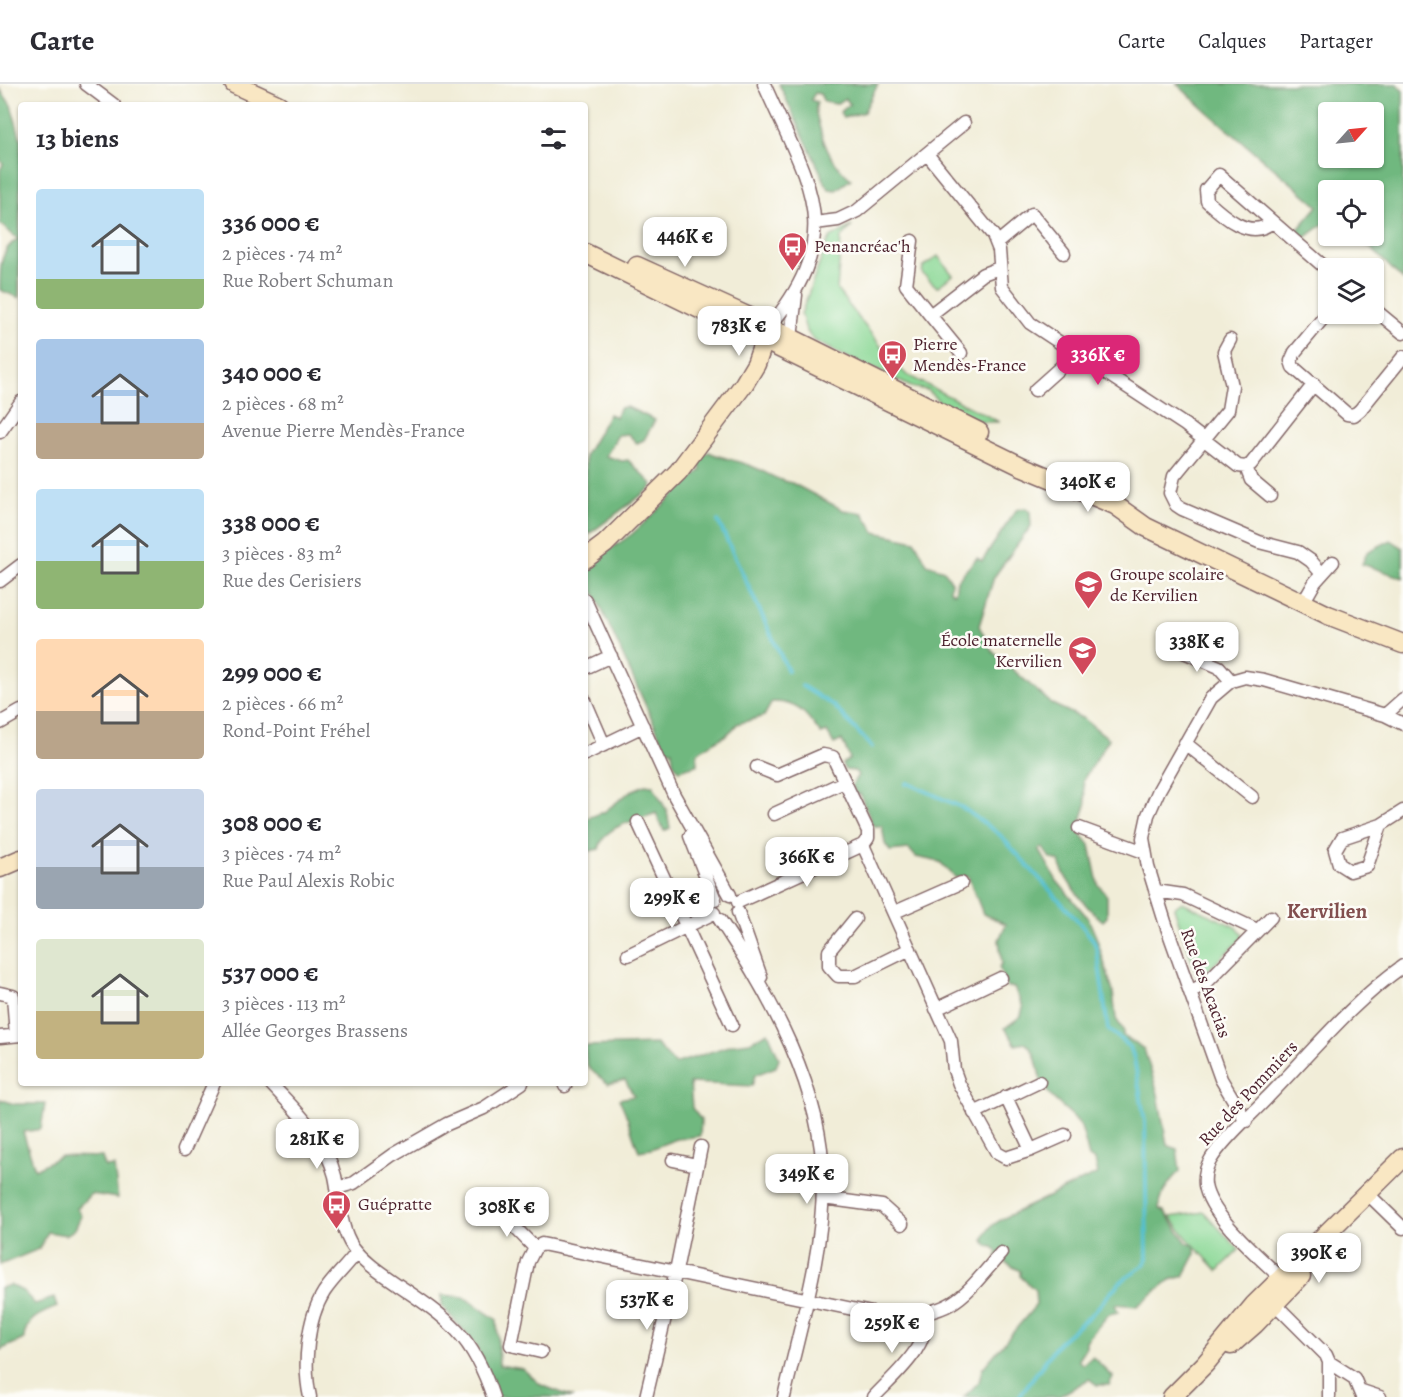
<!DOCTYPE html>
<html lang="fr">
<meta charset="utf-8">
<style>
:root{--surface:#fff;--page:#f7f7f7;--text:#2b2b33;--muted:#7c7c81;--line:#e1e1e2;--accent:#db2777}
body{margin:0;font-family:Alegreya,serif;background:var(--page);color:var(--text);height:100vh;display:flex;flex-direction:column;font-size:22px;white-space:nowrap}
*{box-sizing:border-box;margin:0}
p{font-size:20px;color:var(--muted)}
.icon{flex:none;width:33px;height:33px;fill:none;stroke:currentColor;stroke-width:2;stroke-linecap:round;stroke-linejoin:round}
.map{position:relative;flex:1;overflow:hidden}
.side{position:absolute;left:18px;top:18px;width:570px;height:984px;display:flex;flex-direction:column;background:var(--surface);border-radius:6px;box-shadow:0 2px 4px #0004}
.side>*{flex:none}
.needle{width:39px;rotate:63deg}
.controls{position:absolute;left:1318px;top:18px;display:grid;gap:12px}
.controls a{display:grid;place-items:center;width:66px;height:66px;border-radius:6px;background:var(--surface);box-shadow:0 2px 4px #0004;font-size:30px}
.price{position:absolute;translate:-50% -51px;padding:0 14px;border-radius:12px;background:#fff;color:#222;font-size:20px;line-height:39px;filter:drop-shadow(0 2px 3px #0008)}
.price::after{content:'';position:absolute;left:50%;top:36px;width:18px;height:14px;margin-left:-9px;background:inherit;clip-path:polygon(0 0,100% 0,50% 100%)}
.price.current{background:var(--accent);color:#fff}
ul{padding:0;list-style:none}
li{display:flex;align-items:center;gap:18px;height:150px;padding:0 18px}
li span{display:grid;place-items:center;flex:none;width:168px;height:120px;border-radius:6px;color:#555}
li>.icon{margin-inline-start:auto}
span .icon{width:72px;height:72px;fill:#fffc;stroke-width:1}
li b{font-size:26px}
h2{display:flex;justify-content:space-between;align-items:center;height:72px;padding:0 18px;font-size:26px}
header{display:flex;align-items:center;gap:36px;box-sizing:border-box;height:84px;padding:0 30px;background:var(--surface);border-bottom:2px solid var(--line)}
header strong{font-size:28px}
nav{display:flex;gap:33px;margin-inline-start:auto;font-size:21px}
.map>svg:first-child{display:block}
</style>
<header>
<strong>Carte</strong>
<nav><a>Carte</a><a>Calques</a><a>Partager</a></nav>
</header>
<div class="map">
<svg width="1403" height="1313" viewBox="0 0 1403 1313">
<rect width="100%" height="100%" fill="#fdfcf7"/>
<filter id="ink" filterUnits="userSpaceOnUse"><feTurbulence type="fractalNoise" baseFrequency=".0167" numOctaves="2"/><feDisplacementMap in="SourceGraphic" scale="12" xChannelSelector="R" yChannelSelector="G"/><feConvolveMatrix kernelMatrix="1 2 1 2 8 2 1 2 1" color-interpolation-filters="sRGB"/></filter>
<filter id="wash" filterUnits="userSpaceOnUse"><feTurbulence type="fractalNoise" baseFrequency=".008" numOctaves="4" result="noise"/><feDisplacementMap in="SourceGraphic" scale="24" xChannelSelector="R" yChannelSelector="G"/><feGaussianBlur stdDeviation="1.35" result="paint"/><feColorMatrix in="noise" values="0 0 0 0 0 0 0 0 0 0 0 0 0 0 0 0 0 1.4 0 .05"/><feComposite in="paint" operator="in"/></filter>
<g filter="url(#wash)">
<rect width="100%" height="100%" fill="#f1edd8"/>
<path fill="#8bd896" stroke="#6a7c60" stroke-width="1.5" d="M852 142 841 154 837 206 894 279 907 291 999 338H983L961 329 943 321 927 306 911 303 876 285 872 286 813 256 806 246 801 230 827 159 830 154Z
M938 172 953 191 937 203 922 189 923 183Z
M1182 818 1238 844 1242 849V854L1202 892 1196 890 1174 824Z
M1204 1128 1239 1166 1218 1187 1187 1154 1170 1133Z"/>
<path fill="#70b87f" stroke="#5d6c55" stroke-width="1.5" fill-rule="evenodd" d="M779 0H878L864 28 843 34 840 28 850 20 845 14 836 20 824 18 820 10 815 9 811 16 817 18C814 28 817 31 819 41 825 65 832 79 851 95L836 106 829 105 825 98Z
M1177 0H1397L1403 7V196L1373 166 1355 152H1374V106H1329V136L1302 156 1295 149 1318 122C1271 81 1222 43 1177 0ZM1329 28H1374V74H1329Z
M0 5 11 21 21 56 19 214 0 206C0 182 0 165 18 155L0 140V86L3 80 0 76Z
M627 323 655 336 644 356 637 359 628 350 618 351 606 372 622 377 628 376 652 400 651 404 585 453V371L609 330 616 333 619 324Z
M709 368C723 375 737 376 751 382 765 387 777 397 792 399L843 426 863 429 875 448 915 457 927 480 944 486 951 497 950 507 955 509 957 496 977 474 982 477 1017 425 1026 424 1030 428 1031 442 994 493 979 542 992 567 1052 620 1084 635 1109 655 1083 696 1086 721 1078 746 1090 761 1098 800 1107 812V833L1103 837C1088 827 1063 794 1059 777L1050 774 1043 764 1039 765 1057 797 1088 834 1097 855 1113 908 1116 935 1123 946V952L1144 965 1158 1010 1167 1061 1177 1065 1180 1087C1169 1097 1160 1111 1159 1125L1164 1127 1187 1159 1195 1162V1171L1184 1192 1170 1196 1137 1222 1115 1220 1118 1228 1109 1230 1086 1257V1263L1078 1276 1083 1281 1092 1273 1095 1275 1113 1293 1109 1301H1097L1089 1295 1058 1313H964L979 1298 982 1285 1036 1221 1035 1206 1020 1192V1187L996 1173 998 1168 993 1163 987 1162 984 1156C987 1143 995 1139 1006 1133L1098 1089 1095 1077 1089 1073C1086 1063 1084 1050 1080 1041 1072 1027 1051 1018 1043 1000 1036 988 1039 968 1025 959L1016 961 1005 944 1021 932 1023 923 1014 904 1006 902 999 883 1002 880 999 856 1006 840 983 830 968 792 956 794 940 778 916 773 909 765 890 767 885 760 882 742H873L860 710 856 711 852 701 858 691 855 687 845 686 842 680 850 675 842 656 834 660 827 648 821 650C807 631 798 617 772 618L764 632 737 640C727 655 710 657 697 670V681L679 686 673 678 672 666H666L592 504 588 481 632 450 701 386 697 374Z
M1391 456 1403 464V494L1362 480 1367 468Z
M645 701 653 702 667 727 670 744 664 747 656 729C635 738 604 740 599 765L585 768V735L604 728 631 707Z
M768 948 779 974 776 983 755 991 752 1002 690 999 692 1024 701 1036 700 1052 676 1055 651 1065 639 1067C631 1049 629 1033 619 1015L634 1012 625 996 608 1000C590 984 585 988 585 962L656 960 675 980 734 960 750 958Z
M0 1015 14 1020H45L41 1045 23 1048 35 1085 61 1072 102 1073 105 1083 114 1082 118 1114 91 1110 77 1124 81 1132 75 1145 66 1151 48 1148 39 1165 0 1181Z
M10 1201 23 1207 35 1220 54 1214 57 1223C40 1230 25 1235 24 1255L0 1266V1204Z
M442 1211 464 1213 497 1236 499 1281 523 1285 541 1301 573 1313H495L476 1261 442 1222Z"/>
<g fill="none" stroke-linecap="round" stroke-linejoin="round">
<path stroke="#55c0cf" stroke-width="4" d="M718 437 788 587
M802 602 834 622 872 663
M906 700 908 699 963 724 999 750 1079 838 1094 857 1097 867 1108 945 1130 963 1134 974 1145 1038 1147 1174 1144 1181 1119 1199 1092 1230 1059 1258 1019 1313"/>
</g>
</g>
<g filter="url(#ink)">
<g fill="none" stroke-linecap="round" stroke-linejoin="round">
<defs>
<path id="street" d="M86 0 114 21
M764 0C806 97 850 147 769 243
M927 70 993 151 999 166 1002 203 1030 239 1185 341 1238 382 1246 383 1251 380 1314 300
M1272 138C1250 157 1223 132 1207 117L1206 106 1219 91 1329 187
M815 139 838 136 857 127 964 39
M912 157 906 201 930 231 983 190 999 184
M997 159 1032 130 1064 169
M1374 225 1403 249
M1329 227 1295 268 1291 277 1293 283 1347 330 1354 331 1360 326 1403 273
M930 231 961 269
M791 254 796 211
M1230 256 1224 267 1232 302 1228 326 1174 392 1170 409 1176 421 1182 425 1259 458 1298 468 1311 477 1322 490
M1035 306 1063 281 1072 266
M0 348 21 318
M1246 383 1251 396 1270 412
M0 497 21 481
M585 516 674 711 730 811
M1303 519 1315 498 1333 478
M1177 565 1219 583 1231 597
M585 584 611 572
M585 617 604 661
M1385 631 1403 615
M0 639 21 627
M1185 659 1252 713
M585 670 643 642
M757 683 777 691 823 671 833 673 868 747V754L863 761 951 957 954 986 959 1000 997 1069 1006 1074 1031 1066 1006 1013
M774 730 844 698
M638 738 732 941
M1381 741 1367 782 1350 787 1339 780 1335 766 1342 754 1381 741 1403 727
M1079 744 1144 768
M690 752 715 816
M1156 807 1183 811 1257 846
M738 818 863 761
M738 828 761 893
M895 828 961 799
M855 835 829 867V882L838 892H855L910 865
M720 836C770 911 824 1007 823 1099 823 1170 800 1243 784 1313
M628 871 714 829
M1190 908 1206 899 1271 833
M0 909 13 912 16 951
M936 925 1001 894
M0 953 21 951
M270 999C297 1028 325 1053 335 1092 340 1114 339 1143 353 1163 365 1179 381 1189 398 1201 449 1235 473 1252 493 1313
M564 999 565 1002
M974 1029 1039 998
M1246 1037 1221 995 1165 838 1148 783 1143 754 1148 731 1159 706 1211 614 1231 597 1245 593 1264 596 1385 631 1403 640
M184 1066 214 999
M1031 1066 1065 1051
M673 1076 697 1081
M337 1104 354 1099 393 1071 447 1040 484 1024 522 999
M1368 1110 1403 1144
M823 1114 882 1122 902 1140
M498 1126 535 1164
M1285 1198C1262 1175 1210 1133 1205 1101 1204 1092 1206 1083 1211 1075 1225 1053 1248 1034 1266 1015 1310 970 1352 918 1403 882
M1270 1215 1326 1271 1329 1278V1313
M541 1268 511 1261 528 1178 535 1164 542 1160 891 1233C955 1230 962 1214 1001 1169
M1329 1278 1354 1294 1362 1313
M1362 1307 1380 1313
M310 1313C303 1282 307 1235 324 1208 334 1193 347 1182 357 1168
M646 1313 676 1187 701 1063
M874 1313C894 1291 933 1261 924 1228"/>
<path id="secondary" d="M234 0 279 21
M585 169 1021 382 1115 421 1146 443 1328 531 1403 560
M637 182 747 232 979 348
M585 475 605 460 678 388 744 300 756 280 767 248
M0 784 21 775
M1231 1261 1255 1240 1301 1192
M1172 1313 1205 1280 1254 1221 1403 1074"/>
</defs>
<use href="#street" stroke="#846768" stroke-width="15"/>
<use href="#secondary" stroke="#846768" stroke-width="21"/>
<use href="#street" stroke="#fff" stroke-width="12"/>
<use href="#secondary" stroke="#f9e7c3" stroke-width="18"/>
</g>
</g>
<defs>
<symbol id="bus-pin" viewBox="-11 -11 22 30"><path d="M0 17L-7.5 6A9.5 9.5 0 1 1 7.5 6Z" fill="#d1495b" stroke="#fdfcf7"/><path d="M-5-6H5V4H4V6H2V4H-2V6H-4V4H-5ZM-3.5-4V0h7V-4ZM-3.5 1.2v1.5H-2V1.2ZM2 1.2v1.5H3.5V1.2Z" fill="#fff"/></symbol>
<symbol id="school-pin" viewBox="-11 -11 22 30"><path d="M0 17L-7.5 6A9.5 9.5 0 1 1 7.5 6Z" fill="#d1495b" stroke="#fdfcf7"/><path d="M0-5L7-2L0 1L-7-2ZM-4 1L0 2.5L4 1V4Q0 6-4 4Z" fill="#fff"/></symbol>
</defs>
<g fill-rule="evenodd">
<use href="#bus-pin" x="776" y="146" width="33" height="45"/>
<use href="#bus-pin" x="876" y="254" width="33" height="45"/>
<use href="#school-pin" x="1072" y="484" width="33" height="45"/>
<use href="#school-pin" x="1066" y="550" width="33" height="45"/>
<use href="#bus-pin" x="320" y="1104" width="33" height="45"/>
</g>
<g text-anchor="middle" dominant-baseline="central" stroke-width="5" stroke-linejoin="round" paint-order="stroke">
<g font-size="18" fill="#4a1f2b" stroke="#fdfcf7" text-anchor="start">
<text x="814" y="162">Penancréac'h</text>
<text x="913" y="260">Pierre<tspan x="913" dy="21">Mendès-France</tspan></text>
<text x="1110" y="490">Groupe scolaire<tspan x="1110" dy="21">de Kervilien</tspan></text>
<text x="1062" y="556" text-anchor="end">École maternelle<tspan x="1062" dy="21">Kervilien</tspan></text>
<text x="358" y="1120">Guépratte</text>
</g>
<g font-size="18" fill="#4a1f2b" stroke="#fdfcf7">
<text transform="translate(1206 899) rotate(70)">Rue des Acacias</text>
<text transform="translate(1248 1009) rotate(-47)">Rue des Pommiers</text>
</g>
<g font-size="21" font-weight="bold" fill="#834f4f" stroke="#fdfcf7">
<text x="1327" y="827">Kervilien</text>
</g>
</g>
</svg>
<div class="controls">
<a><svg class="needle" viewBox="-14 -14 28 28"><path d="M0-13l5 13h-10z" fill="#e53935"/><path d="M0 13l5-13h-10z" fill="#7c7c81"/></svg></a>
<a><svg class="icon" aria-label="locate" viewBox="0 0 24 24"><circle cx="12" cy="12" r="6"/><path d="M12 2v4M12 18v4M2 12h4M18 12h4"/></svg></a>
<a><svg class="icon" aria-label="layers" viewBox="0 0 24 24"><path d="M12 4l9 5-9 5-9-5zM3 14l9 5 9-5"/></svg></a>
</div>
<b class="price" style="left:685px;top:184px">446K €</b>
<b class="price" style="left:739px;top:273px">783K €</b>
<b class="price current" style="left:1098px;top:302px">336K €</b>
<b class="price" style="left:1088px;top:429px">340K €</b>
<b class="price" style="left:1197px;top:589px">338K €</b>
<b class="price" style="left:807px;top:804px">366K €</b>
<b class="price" style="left:672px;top:845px">299K €</b>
<b class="price" style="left:317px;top:1086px">281K €</b>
<b class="price" style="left:807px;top:1121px">349K €</b>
<b class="price" style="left:507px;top:1154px">308K €</b>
<b class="price" style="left:1319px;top:1200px">390K €</b>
<b class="price" style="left:647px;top:1247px">537K €</b>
<b class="price" style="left:892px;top:1270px">259K €</b>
<section class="side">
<h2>13 biens<svg class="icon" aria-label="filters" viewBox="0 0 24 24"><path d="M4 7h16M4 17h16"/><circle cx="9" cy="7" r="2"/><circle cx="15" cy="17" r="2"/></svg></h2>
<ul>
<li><span style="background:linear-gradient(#bfe0f5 75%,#8fb573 0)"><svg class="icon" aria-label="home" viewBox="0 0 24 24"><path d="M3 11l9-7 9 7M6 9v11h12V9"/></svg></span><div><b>336 000 €</b><p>2 pièces · 74 m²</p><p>Rue Robert Schuman</p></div></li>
<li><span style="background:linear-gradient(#a9c7e8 70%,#b9a48a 0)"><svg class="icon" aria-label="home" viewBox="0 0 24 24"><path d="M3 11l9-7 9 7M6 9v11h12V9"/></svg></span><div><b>340 000 €</b><p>2 pièces · 68 m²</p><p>Avenue Pierre Mendès-France</p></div></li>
<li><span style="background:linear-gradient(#bfe0f5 60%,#8fb573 0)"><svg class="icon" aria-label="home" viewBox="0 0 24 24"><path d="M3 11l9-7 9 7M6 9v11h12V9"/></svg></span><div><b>338 000 €</b><p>3 pièces · 83 m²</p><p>Rue des Cerisiers</p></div></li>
<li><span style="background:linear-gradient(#ffd9b3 60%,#b9a48a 0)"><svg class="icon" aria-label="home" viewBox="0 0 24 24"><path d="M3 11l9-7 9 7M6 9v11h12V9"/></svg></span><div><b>299 000 €</b><p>2 pièces · 66 m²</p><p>Rond-Point Fréhel</p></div></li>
<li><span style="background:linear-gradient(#c9d6e8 65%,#9aa5b1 0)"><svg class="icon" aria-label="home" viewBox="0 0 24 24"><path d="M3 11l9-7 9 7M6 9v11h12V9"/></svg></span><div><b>308 000 €</b><p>3 pièces · 74 m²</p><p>Rue Paul Alexis Robic</p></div></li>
<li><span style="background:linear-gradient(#dfe7d0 60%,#c2b280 0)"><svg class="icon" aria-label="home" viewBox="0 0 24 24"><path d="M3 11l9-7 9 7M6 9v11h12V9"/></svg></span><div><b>537 000 €</b><p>3 pièces · 113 m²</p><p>Allée Georges Brassens</p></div></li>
</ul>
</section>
</div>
